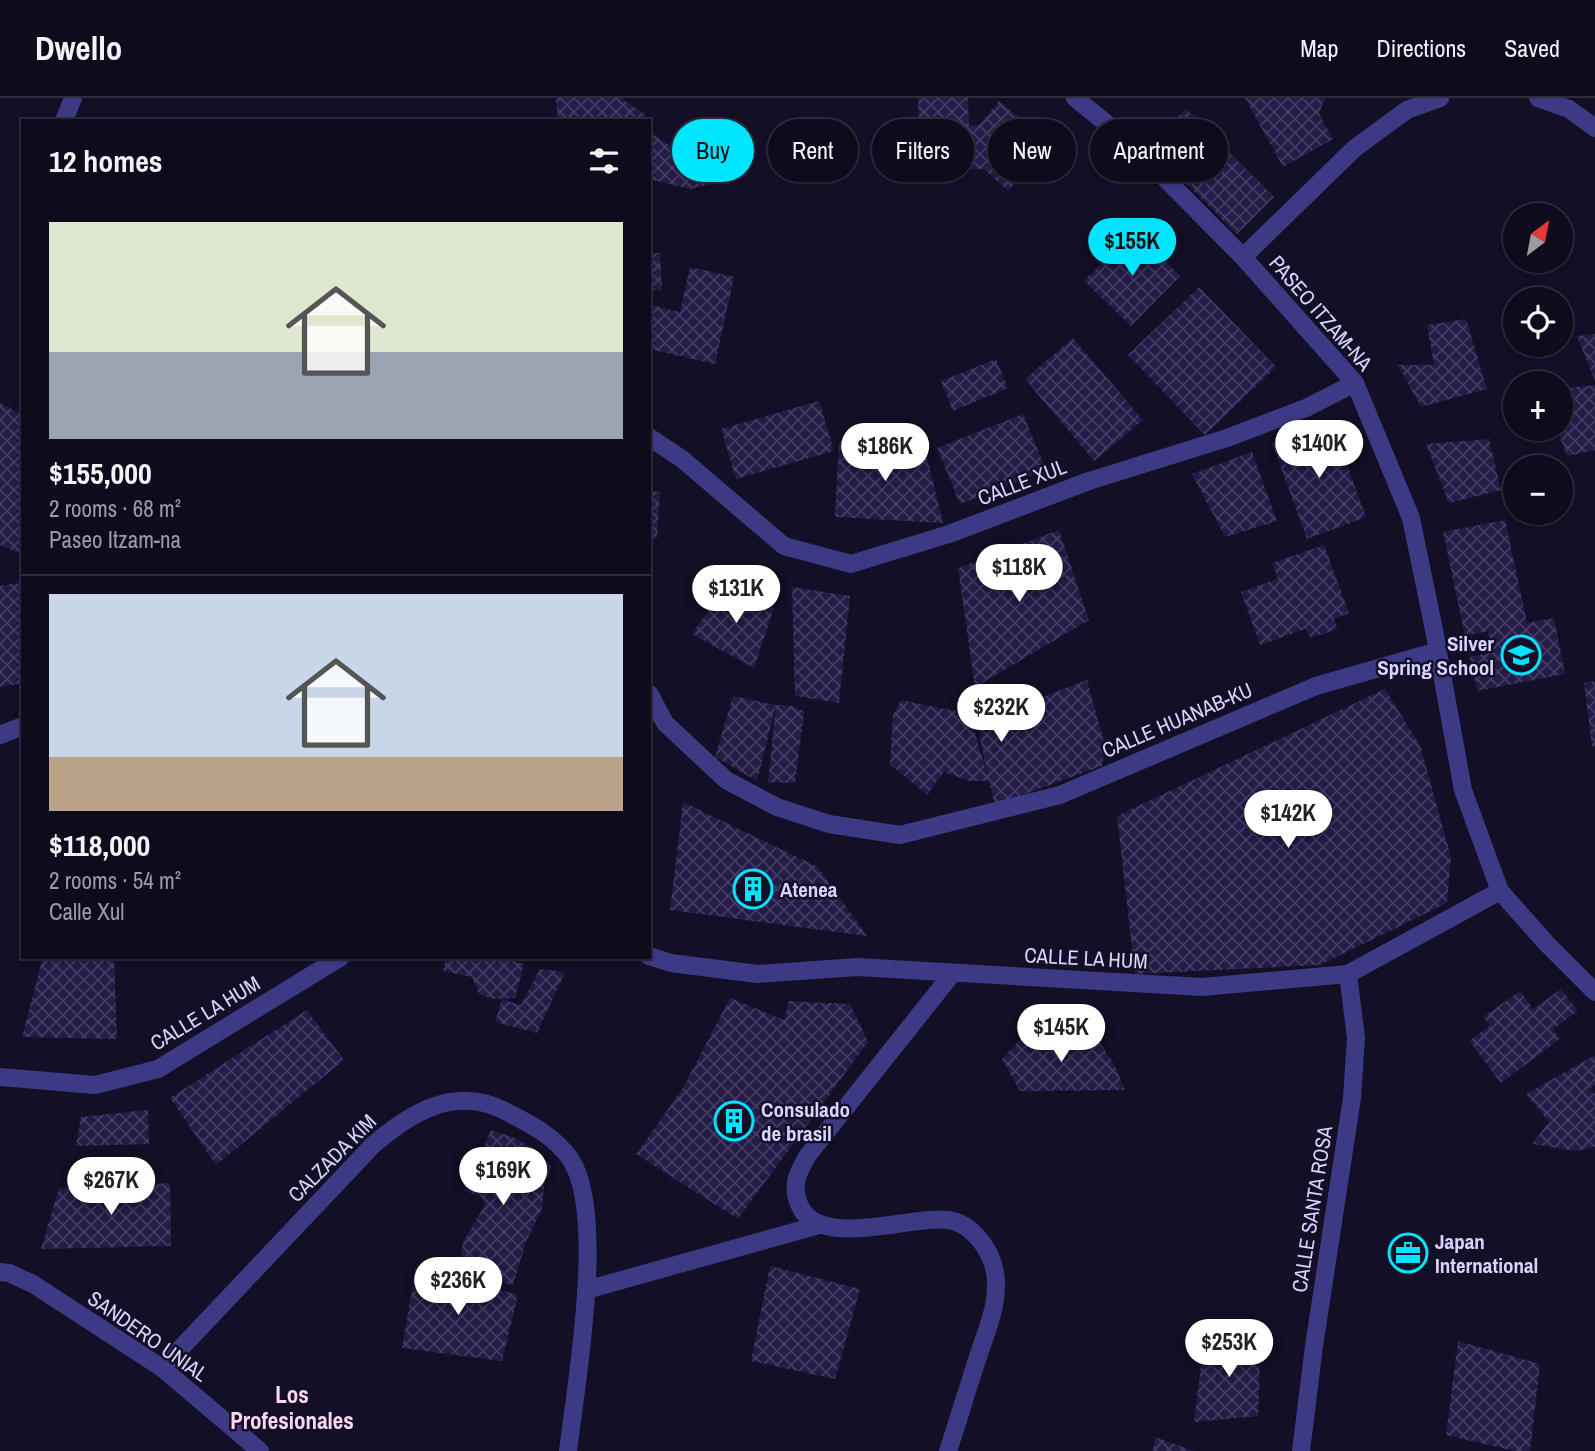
<!DOCTYPE html>
<meta charset="utf-8">
<style>
:root{--surface:#0e0b1c;--page:#1c1929;--text:#f1f3f6;--muted:#9b9ba3;--line:#2e2b3b;--accent:#00e5ff}
body{margin:0;font-family:"Archivo Narrow",sans-serif;background:var(--page);color:var(--text);height:100vh;display:flex;flex-direction:column;font-size:26px;white-space:nowrap}
*{box-sizing:border-box;margin:0}
p{font-size:23px;color:var(--muted)}
.icon{flex:none;width:38px;height:38px;fill:none;stroke:currentColor;stroke-width:2;stroke-linecap:round;stroke-linejoin:round}
.map{position:relative;flex:1;overflow:hidden}
.drawer{position:absolute;left:21px;top:21px;width:630px;height:840px;display:flex;flex-direction:column;background:var(--surface);border-radius:0px;box-shadow:0 2px 5px #0004,0 0 0 2px var(--line)}
.drawer>*{flex:none}
.guide{position:absolute;left:672px;top:21px;width:665px;height:63px;display:flex;gap:14px}
.needle{width:46px;rotate:32deg}
.buttons{position:absolute;left:1503px;top:105px;display:grid;gap:14px}
.buttons a{display:grid;place-items:center;width:70px;height:70px;border-radius:50%;background:var(--surface);box-shadow:0 2px 5px #0004,0 0 0 2px var(--line);font-size:35px}
.price{position:absolute;translate:-50% -60px;padding:0 16px;border-radius:24px;background:#fff;color:#222;font-size:23px;line-height:46px;filter:drop-shadow(0 2px 4px #0008)}
.price::after{content:'';position:absolute;left:50%;top:42px;width:21px;height:16px;margin-left:-10px;background:inherit;clip-path:polygon(0 0,100% 0,50% 100%)}
.price.on{background:var(--accent);color:#111}
ul{padding:0;list-style:none}
li{display:grid;align-content:center;gap:14px;height:371px;padding:0 28px}
li+li{border-top:2px solid var(--line)}
li span{display:grid;place-items:center;height:217px;border-radius:0px;color:#555}
li>.icon{margin-inline-start:auto}
span .icon{width:126px;height:126px;fill:#fffc;stroke-width:1}
li b{font-size:30px}
h2{display:flex;justify-content:space-between;align-items:center;height:84px;padding:0 28px;font-size:30px}
.chip{padding:0 24px;border-radius:32px;background:var(--surface);box-shadow:0 2px 5px #0004,0 0 0 2px var(--line);font-size:24px;line-height:63px}
.chip.on{background:var(--accent);color:#111}
header{display:flex;align-items:center;gap:42px;box-sizing:border-box;height:98px;padding:0 35px;background:var(--surface);border-bottom:2px solid var(--line)}
header strong{font-size:33px}
nav{display:flex;gap:38px;margin-inline-start:auto;font-size:24px}
.map>svg:first-child{display:block}
</style>
<header>
<strong>Dwello</strong>
<nav><a>Map</a><a>Directions</a><a>Saved</a></nav>
</header>
<div class="map">
<svg width="1595" height="1353" viewBox="0 0 1595 1353">
<defs>
<pattern id="building-cross-hatch" width="8" height="8" patternUnits="userSpaceOnUse" patternTransform="scale(1.75)"><rect width="8" height="8" fill="#241b47"/><path d="M0 0l8 8M0 8l8-8" fill="none" stroke="#433b63"/></pattern>
</defs>
<rect width="100%" height="100%" fill="#130f26"/>
<path fill="url(#building-cross-hatch)" d="M556 0H621L646 17 642 23H558Z
M918 0H968L969 27H979L999 3 1050 46 1008 93 984 71 920 73Z
M1245 0H1325L1319 16 1333 41 1283 69Z
M1186 11 1274 99 1237 136 1149 48Z
M736 29 747 78 690 91 649 81V34L681 55 692 39Z
M1134 132 1180 178 1131 228 1084 183Z
M660 155 662 192H649V156Z
M690 169 734 179 715 266 649 251 650 207 680 214Z
M1199 189 1276 269 1205 337 1128 257Z
M1466 221 1487 291 1421 309 1398 267H1434L1427 227Z
M1595 236V283L1577 238Z
M1073 240 1143 322 1094 363 1025 281Z
M996 261 1008 290 953 313 941 283Z
M1595 287V352L1567 358 1557 331H1561V291Z
M819 303 834 353 736 381 721 331Z
M0 305 23 317V457L0 447Z
M1023 316 1046 372 960 406 937 350Z
M1331 323 1366 419 1307 441 1272 345Z
M1489 341 1501 392 1449 405 1426 346Z
M839 343 924 347 943 425 835 419Z
M1252 354 1277 423 1225 439 1192 376Z
M649 393 660 394 657 441 649 440Z
M1505 422 1527 525 1554 520 1565 576 1477 593 1470 559 1493 554 1488 533 1465 538 1443 434Z
M1059 432 1089 522 975 589 958 470Z
M1324 447 1349 515 1334 521 1337 531 1311 540 1305 531 1260 547 1241 494 1278 481 1272 465Z
M18 485 23 512V585L0 589V488Z
M726 487 774 510 754 570 692 536Z
M792 489 850 498 839 605 795 598Z
M1087 582 1105 648 1102 668 995 707 989 683H969L944 674 927 697 890 666 893 617 901 602 969 616 988 679 977 624Z
M1595 583V648L1592 649 1584 585Z
M1385 591 1420 647 1451 759 1447 805 1320 867 1135 876 1117 718Z
M733 598 776 607 792 608 804 613 795 685 768 684 776 607 757 683 715 659Z
M683 704 818 769 867 838 670 812Z
M43 859H114L117 941 22 939Z
M446 859H499L524 866 515 900 493 901 479 896 472 879 443 873Z
M540 871 565 874 537 935 495 924 502 901 521 907Z
M1561 891 1578 913 1553 931 1560 941 1501 985 1469 943 1490 928 1483 919 1520 893 1533 911Z
M730 900 784 922 789 903 850 906 868 944 738 1121 636 1056 683 990Z
M307 912 344 962 216 1067 170 1000Z
M1037 924 1055 943 1092 933 1114 966 1125 992 1020 993 1002 961Z
M1595 957V987L1590 990 1595 996V1049L1576 1053 1532 1046 1549 1024 1526 996Z
M148 1012 149 1046 76 1048 81 1019Z
M491 1032 515 1040 532 1050 551 1069 544 1088 542 1110 526 1144 513 1187 459 1173 463 1144 485 1107 481 1099 464 1093Z
M170 1085 171 1148 41 1151 59 1090Z
M770 1168 860 1191 835 1281 751 1263Z
M416 1169 518 1197 502 1263 402 1250Z
M1205 1236 1261 1242 1258 1318 1194 1324Z
M1458 1243 1540 1266 1530 1353H1515L1446 1337Z
M1155 1339 1194 1353H1153Z"/>
<g fill="none" stroke-linecap="round" stroke-linejoin="round">
<path stroke="#3d3a85" stroke-width="18" d="M1075 0 1127 42 1243 159 1355 285 1411 420 1434 532 1463 692 1500 793 1546 845 1595 894
M1538 0 1569 11 1595 30
M64 23 73 0
M1243 159 1355 50 1407 12 1440 0
M649 339 682 361 784 448 851 466 949 436 1089 383 1227 340 1306 310 1355 285
M649 595 665 625 726 682 777 709 829 726 900 737 1060 697 1316 588 1438 553
M0 637 23 628
M649 858 671 865 758 876 857 869 1202 889 1348 876 1500 793
M0 979 95 987 158 971 341 859
M0 1174 9 1175 33 1186 162 1270 260 1353
M586 1192 819 1127
M162 1270 373 1047C410 1015 454 988 503 1012 529 1025 555 1038 571 1062 606 1116 576 1287 568 1353
M948 1353C958 1323 967 1292 977 1262 986 1233 1000 1205 995 1174 991 1152 972 1125 948 1122 910 1117 817 1153 799 1106 791 1087 798 1074 808 1057L952 876
M1301 1353 1314 1248 1352 1000 1356 940 1348 876"/>
</g>
<defs>
<symbol id="school-ring" viewBox="-11 -11 22 22"><circle r="9.5" fill="#130f26" stroke="#00e5ff" stroke-width="1.5"/><path d="M0-5L7-2L0 1L-7-2ZM-4 1L0 2.5L4 1V4Q0 6-4 4Z" fill="#00e5ff"/></symbol>
<symbol id="building-ring" viewBox="-11 -11 22 22"><circle r="9.5" fill="#130f26" stroke="#00e5ff" stroke-width="1.5"/><path d="M-4-6H4V6H1V3H-1V6H-4ZM-2.5-4.3h1.7v1.8h-1.7ZM.8-4.3h1.7v1.8H.8ZM-2.5-1h1.7V.8h-1.7ZM.8-1h1.7V.8H.8Z" fill="#00e5ff"/></symbol>
<symbol id="office-ring" viewBox="-11 -11 22 22"><circle r="9.5" fill="#130f26" stroke="#00e5ff" stroke-width="1.5"/><path d="M-6-3h4V-5.5h4V-3h4V5H-6ZM-1-4.5V-3h2v-1.5ZM-6 0V1H6V0Z" fill="#00e5ff"/></symbol>
</defs>
<g fill-rule="evenodd">
<use href="#school-ring" x="1499" y="535" width="44" height="44"/>
<use href="#building-ring" x="731" y="769" width="44" height="44"/>
<use href="#building-ring" x="712" y="1001" width="44" height="44"/>
<use href="#office-ring" x="1386" y="1133" width="44" height="44"/>
</g>
<g text-anchor="middle" dominant-baseline="central" stroke-width="5" stroke-linejoin="round" paint-order="stroke">
<g font-size="21" fill="#d9d4ff" stroke="#130f26">
<text transform="translate(1321 215) rotate(49)">PASEO ITZAM-NA</text>
<text transform="translate(1022 384) rotate(-21)">CALLE XUL</text>
<text transform="translate(1177 622) rotate(-23)">CALLE HUANAB-KU</text>
<text transform="translate(1086 860) rotate(3)">CALLE LA HUM</text>
<text transform="translate(205 915) rotate(-31)">CALLE LA HUM</text>
<text transform="translate(332 1060) rotate(-45)">CALZADA KIM</text>
<text transform="translate(1312 1111) rotate(-81)">CALLE SANTA ROSA</text>
<text transform="translate(148 1238) rotate(35)">SANDERO UNIAL</text>
</g>
<g font-size="21" font-weight="bold" fill="#d9d4ff" stroke="#130f26" text-anchor="start">
<text x="1494" y="545" text-anchor="end">Silver<tspan x="1494" dy="24">Spring School</tspan></text>
<text x="780" y="791">Atenea</text>
<text x="761" y="1011">Consulado<tspan x="761" dy="24">de brasil</tspan></text>
<text x="1435" y="1143">Japan<tspan x="1435" dy="24">International</tspan></text>
</g>
<g font-size="23" font-weight="bold" fill="#ffd6f0" stroke="#130f26">
<text x="292" y="1296">Los<tspan x="292" dy="26">Profesionales</tspan></text>
</g>
</g>
</svg>
<div class="buttons">
<a><svg class="needle" viewBox="-14 -14 28 28"><path d="M0-13l5 13h-10z" fill="#e53935"/><path d="M0 13l5-13h-10z" fill="#9b9ba3"/></svg></a>
<a><svg class="icon" aria-label="locate" viewBox="0 0 24 24"><circle cx="12" cy="12" r="6"/><path d="M12 2v4M12 18v4M2 12h4M18 12h4"/></svg></a>
<a>+</a>
<a>−</a>
</div>
<b class="price on" style="left:1132px;top:180px">$155K</b>
<b class="price" style="left:1319px;top:382px">$140K</b>
<b class="price" style="left:885px;top:385px">$186K</b>
<b class="price" style="left:1019px;top:506px">$118K</b>
<b class="price" style="left:736px;top:527px">$131K</b>
<b class="price" style="left:1001px;top:646px">$232K</b>
<b class="price" style="left:1288px;top:752px">$142K</b>
<b class="price" style="left:1061px;top:966px">$145K</b>
<b class="price" style="left:503px;top:1109px">$169K</b>
<b class="price" style="left:111px;top:1119px">$267K</b>
<b class="price" style="left:458px;top:1219px">$236K</b>
<b class="price" style="left:1229px;top:1281px">$253K</b>
<div class="guide">
<a class="chip on">Buy</a>
<a class="chip">Rent</a>
<a class="chip">Filters</a>
<a class="chip">New</a>
<a class="chip">Apartment</a>
</div>
<section class="drawer">
<h2>12 homes<svg class="icon" aria-label="filters" viewBox="0 0 24 24"><path d="M4 7h16M4 17h16"/><circle cx="9" cy="7" r="2"/><circle cx="15" cy="17" r="2"/></svg></h2>
<ul>
<li><span style="background:linear-gradient(#dfe7d0 60%,#9aa5b1 0)"><svg class="icon" aria-label="home" viewBox="0 0 24 24"><path d="M3 11l9-7 9 7M6 9v11h12V9"/></svg></span><div><b>$155,000</b><p>2 rooms · 68 m²</p><p>Paseo Itzam-na</p></div></li>
<li><span style="background:linear-gradient(#c9d6e8 75%,#b9a48a 0)"><svg class="icon" aria-label="home" viewBox="0 0 24 24"><path d="M3 11l9-7 9 7M6 9v11h12V9"/></svg></span><div><b>$118,000</b><p>2 rooms · 54 m²</p><p>Calle Xul</p></div></li>
</ul>
</section>
</div>
